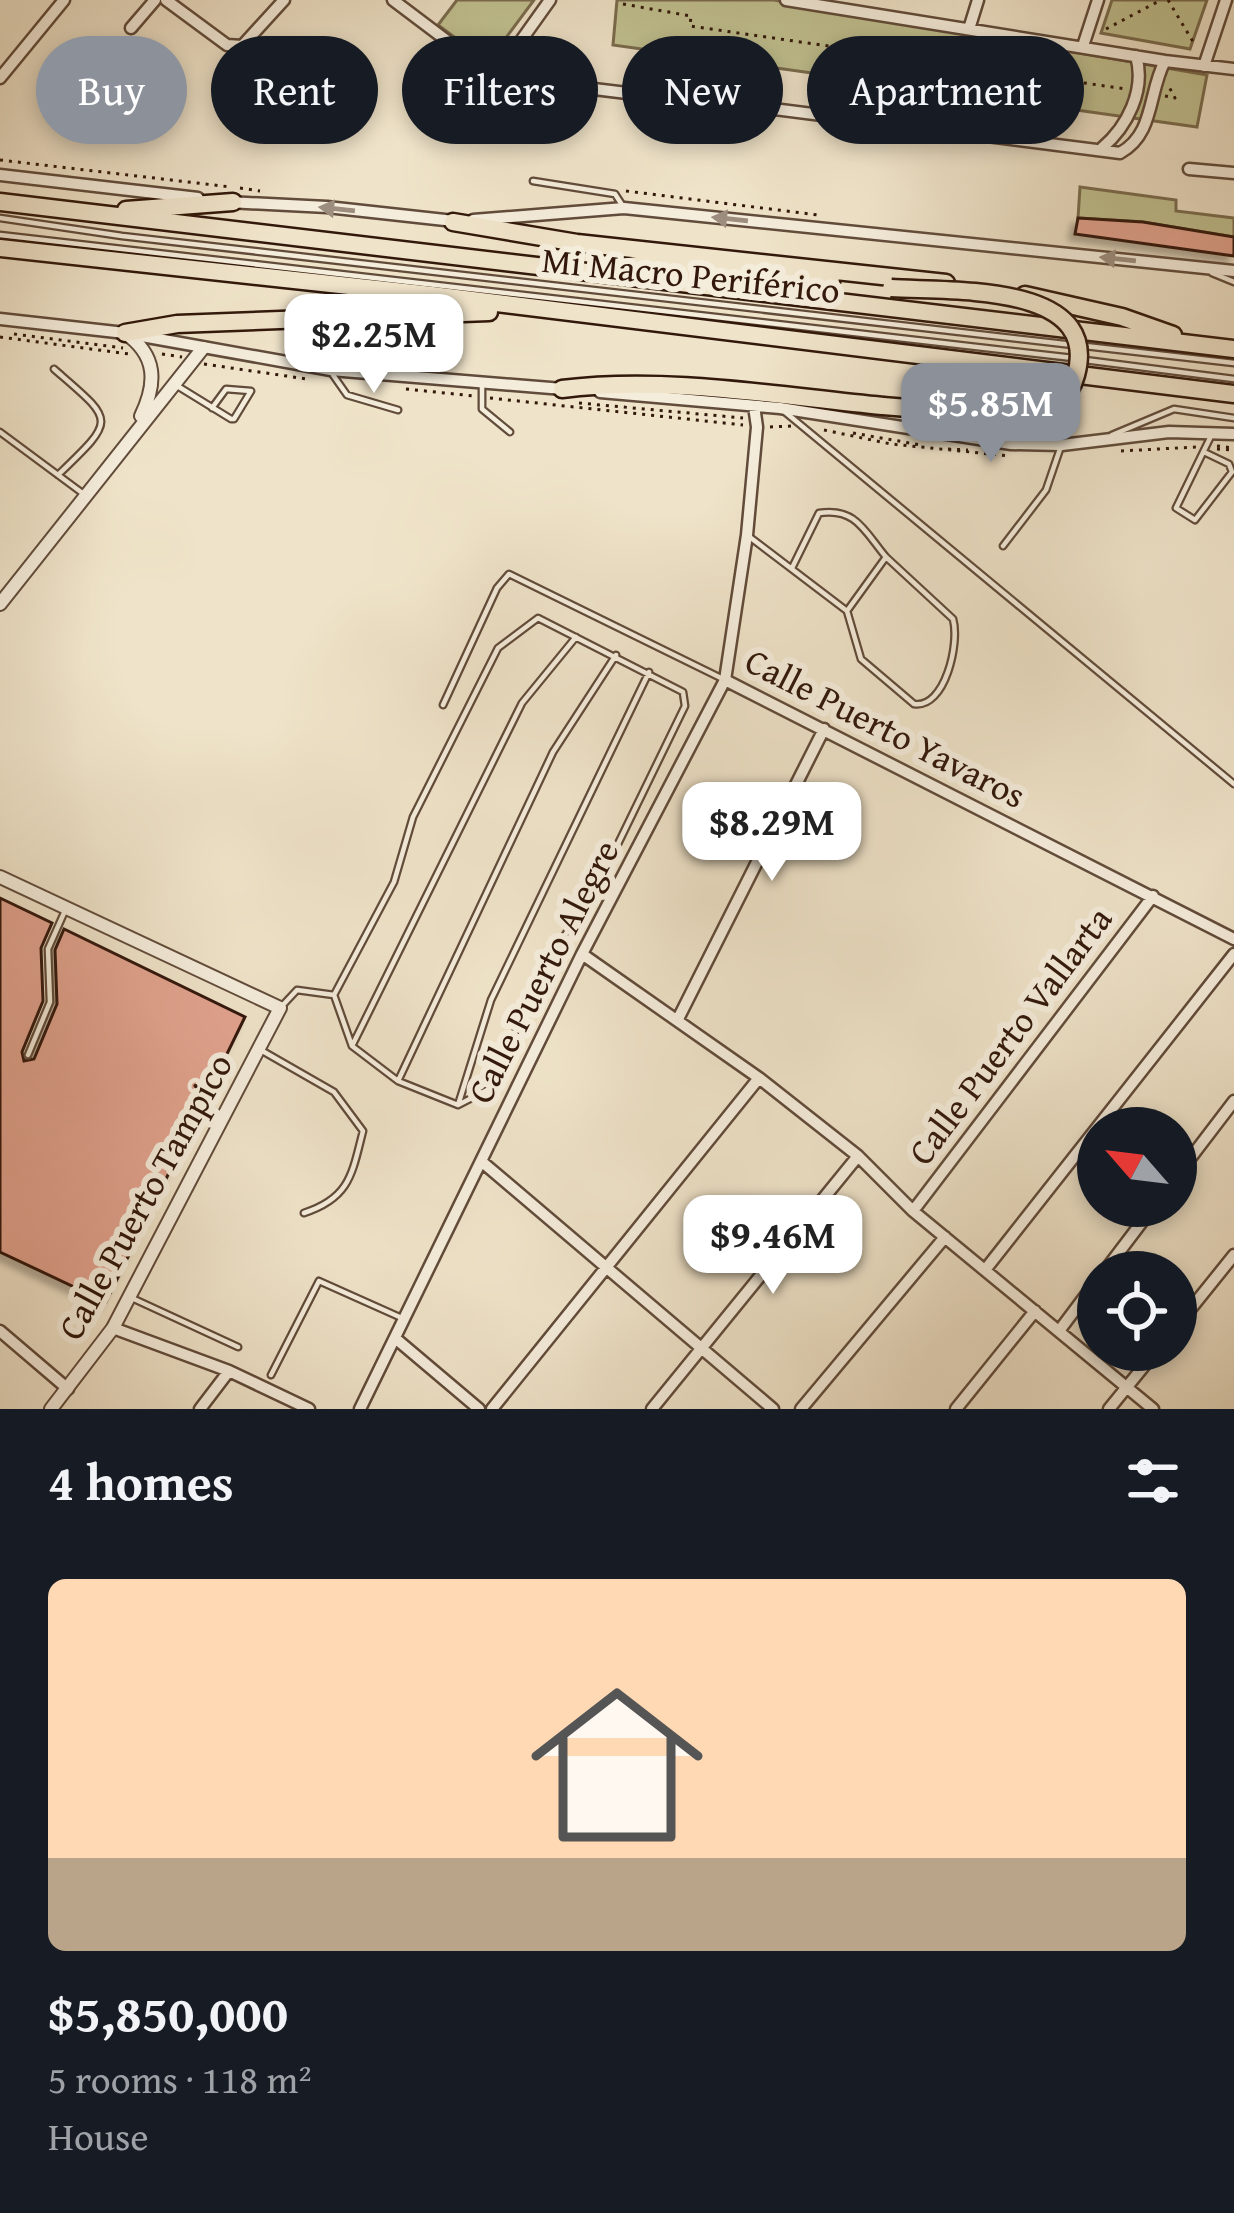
<!DOCTYPE html>
<meta charset="utf-8">
<style>
:root{--surface:#171b24;--page:#242831;--text:#f1f3f6;--muted:#9ea1a6;--line:#363941;--accent:#8c9099}
body{margin:0;font-family:"Gentium Book Plus",serif;background:var(--page);color:var(--text);height:100vh;display:flex;flex-direction:column;font-size:45px;white-space:nowrap}
*{box-sizing:border-box;margin:0}
p{font-size:39px;color:var(--muted)}
.icon{flex:none;width:66px;height:66px;fill:none;stroke:currentColor;stroke-width:2;stroke-linecap:round;stroke-linejoin:round}
.map{position:relative;height:1409px;overflow:hidden}
.drawer{display:flex;flex-direction:column;background:var(--surface);flex:1}
.drawer>*{flex:none}
.banner{position:absolute;left:36px;top:36px;width:1164px;height:108px;display:flex;gap:24px}
.needle{width:78px;rotate:298deg}
.buttons{position:absolute;left:1077px;top:1107px;display:grid;gap:24px}
.buttons a{display:grid;place-items:center;width:120px;height:120px;border-radius:50%;background:var(--surface);box-shadow:0 6px 18px #0003;font-size:60px}
.price{position:absolute;translate:-50% -102px;padding:0 27px;border-radius:24px;background:#fff;color:#222;font-size:39px;line-height:78px;filter:drop-shadow(0 3px 6px #0008)}
.price::after{content:'';position:absolute;left:50%;top:72px;width:36px;height:27px;margin-left:-18px;background:inherit;clip-path:polygon(0 0,100% 0,50% 100%)}
.price.active{background:var(--accent);color:#fff}
ul{padding:0;list-style:none}
li{display:grid;align-content:center;gap:24px;height:636px;padding:0 48px}
li+li{border-top:3px solid var(--line)}
li span{display:grid;place-items:center;height:372px;border-radius:18px;color:#555}
li>.icon{margin-inline-start:auto}
span .icon{width:216px;height:216px;fill:#fffc;stroke-width:1}
li b{font-size:51px}
h2{display:flex;justify-content:space-between;align-items:center;height:144px;padding:0 48px;font-size:51px}
.pill{padding:0 42px;border-radius:54px;background:var(--surface);box-shadow:0 6px 18px #0003;font-size:42px;line-height:108px}
.pill.active{background:var(--accent);color:#fff}
.map>svg:first-child{display:block}
</style>
<div class="map">
<svg width="1234" height="1409" viewBox="0 0 1234 1409">
<defs>
<filter id="shadow"><feDropShadow dx="-6" dy="6" stdDeviation="3" flood-color="#0004"/></filter>
</defs>
<rect width="100%" height="100%" fill="#efe3c9"/>
<filter id="stains"><feTurbulence type="fractalNoise" baseFrequency=".00167" numOctaves="4"/><feColorMatrix values="0 0 0 0 .2 0 0 0 0 .09 0 0 0 0 .02 0 0 0 .5 -.17"/></filter>
<radialGradient id="worn" r=".72"><stop offset=".6" stop-color="#630" stop-opacity="0"/><stop offset="1" stop-color="#630" stop-opacity=".3"/></radialGradient>
<path fill="#c1c191" stroke="#7a6c4e" stroke-width="3" d="M457 0H534L488 62 438 25Z
M617 0H774L1207 75 1197 127 613 45Z
M1112 0H1207L1190 49 1101 33Z
M1080 187 1176 200V211L1234 218V237L1143 222 1078 218Z"/>
<path fill="#e2a38f" stroke="#32180a" stroke-width="3" filter="url(#shadow)" d="M1078 218 1143 222 1234 237V256L1075 234Z
M0 898 52 923 41 948 43 1001 22 1052 24 1061 34 1059 57 1004 55 950 64 929 245 1017 106 1302 0 1252Z"/>
<g fill="none" stroke-linecap="round" stroke-linejoin="round">
<defs>
<path id="service" d="M533 181 615 194 624 208
M0 218 122 236 1073 345
M0 235 1073 358
M1212 273 1234 282
M1085 346 1234 363
M1085 360 1234 379
M54 369C115 422 117 418 58 475
M333 375 347 395 398 410
M482 385V409L510 432
M179 387 231 419H234L251 391 226 389 212 408
M785 412 1234 784
M0 432 85 495
M1112 435 1174 409 1234 418
M1204 452 1229 464 1232 472 1195 520 1176 508 1211 436
M747 535 847 611 861 659 914 704C945 709 960 643 953 619L886 557 847 611
M1003 546 1046 490 1060 449
M792 568 819 513C856 507 865 532 886 557
M538 618 683 692 685 706 597 887 535 980 495 1086 458 1105 398 1081 352 1046 334 995 394 882 413 817 498 648Z
M443 705 497 588 509 574 725 680
M282 1006 297 990 334 995
M352 1046 522 703 576 637
M259 1049 334 1092 363 1131C352 1174 350 1198 304 1213
M28 1055 50 1002 48 949 64 913
M398 1081 553 752 616 655
M458 1105 491 1000 649 672
M134 1299 238 1347
M271 1375 319 1281 404 1319"/>
<path id="minor" d="M166 0 227 45 242 46 284 0
M393 0 495 77 660 97
M786 0 1165 61 1234 69
M131 28 155 0
M969 29 978 0
M1083 46 1098 0
M1204 66 1226 0
M495 77 550 0
M0 78 64 0
M719 102 1120 153C1155 134 1148 92 1165 61
M1102 148C1127 127 1146 90 1136 56
M1189 169 1234 173
M0 175 198 198
M228 202 327 207 454 221
M473 220 624 208 1234 271
M0 319 125 333 331 370 563 389
M600 392 780 408 1011 444 1062 445 1169 432 1234 434
M725 680 1234 939
M582 954 759 1078 858 1156 913 1211 1153 1409
M678 1019 824 729
M481 1161 773 1409
M1176 1177 1234 1101
M913 1211 1153 896
M985 1270 1234 954
M1104 1272 1154 1206
M1176 1327 1234 1255
M113 1328 229 1371 309 1409
M0 1331 68 1389
M1059 1331 1098 1279
M395 1338 479 1409
M200 1409 229 1371
M360 1409 582 954 725 680 747 535 757 427 754 406
M492 1409 759 1078
M652 1409 858 1156
M801 1409 945 1237
M956 1409 1035 1311
M1109 1409 1157 1350"/>
<path id="tertiary" d="M125 333C157 355 157 383 141 416
M0 604 203 348
M0 877 280 1008 113 1328 51 1409"/>
<path id="trunk" d="M0 202 1234 349
M126 210 233 202
M453 222 577 243 946 283
M0 248 432 295 1234 394
M606 269 646 264 831 282
M1025 295 1122 317 1173 335
M125 333 177 324 489 312
M562 389C667 376 778 396 883 406"/>
</defs>
<use href="#service" stroke="#614b3a" stroke-width="9"/>
<use href="#minor" stroke="#614b3a" stroke-width="15"/>
<use href="#tertiary" stroke="#614b3a" stroke-width="16"/>
<use href="#trunk" stroke="#32180a" stroke-width="21"/>
<path stroke="#32180a" stroke-width="3" stroke-dasharray="3 6" stroke-linecap="butt" d="M1168 0 1195 45
M623 4 691 16 690 26 1126 89
M1106 29 1161 0
M1165 96 1175 98 1168 85
M0 160 231 187
M240 188 260 191
M626 191 818 215
M14 334 123 348
M0 337 129 354
M162 354 182 357
M204 364 307 379
M406 389 474 396
M490 398 743 425
M579 403 743 418
M770 427 791 426
M824 430 891 444 1010 456
M853 433 921 445
M1217 446 1234 448
M948 449 968 450
M1217 449 1234 450
M1121 451 1196 447"/>
<use href="#service" stroke="#f5eddc" stroke-width="4.5"/>
<use href="#minor" stroke="#f5eddc" stroke-width="10"/>
<use href="#tertiary" stroke="#f5eddc" stroke-width="12"/>
<use href="#trunk" stroke="#efe3c9" stroke-width="16"/>
<defs>
<path id="trunk-bridge" d="M883 406 1030 418C1052 412 1070 398 1076 375 1102 281 946 292 891 288"/>
</defs>
<use href="#trunk-bridge" stroke="#32180a" stroke-width="21" stroke-linecap="butt"/>
<use href="#trunk-bridge" stroke="#efe3c9" stroke-width="16"/>
</g>
<defs><path id="oneway-solid" d="M-6-.8H1V-3.2L6.5 0L1 3.2V.8H-6Z" transform="scale(3)"/></defs>
<g fill="#9d8d7e">
<use href="#oneway-solid" transform="translate(337 209) rotate(-174)"/>
<use href="#oneway-solid" transform="translate(730 219) rotate(-174)"/>
<use href="#oneway-solid" transform="translate(1118 259) rotate(-174)"/>
</g>
<g text-anchor="middle" dominant-baseline="central" stroke-width="12" stroke-linejoin="round" paint-order="stroke">
<g font-size="36" fill="#32180a" stroke="#f5eddc">
<text transform="translate(691 274) rotate(6)">Mi Macro Periférico</text>
<text transform="translate(886 727) rotate(27)">Calle Puerto Yavaros</text>
<text transform="translate(542 971) rotate(-63)">Calle Puerto Alegre</text>
<text transform="translate(1009 1035) rotate(-53)">Calle Puerto Vallarta</text>
<text transform="translate(144 1196) rotate(-61)">Calle Puerto Tampico</text>
</g>
</g>
<rect width="100%" height="100%" filter="url(#stains)"/>
<rect width="100%" height="100%" fill="url(#worn)"/>
</svg>
<div class="buttons">
<a><svg class="needle" viewBox="-14 -14 28 28"><path d="M0-13l5 13h-10z" fill="#e53935"/><path d="M0 13l5-13h-10z" fill="#9ea1a6"/></svg></a>
<a><svg class="icon" aria-label="locate" viewBox="0 0 24 24"><circle cx="12" cy="12" r="6"/><path d="M12 2v4M12 18v4M2 12h4M18 12h4"/></svg></a>
</div>
<b class="price" style="left:374px;top:396px">$2.25M</b>
<b class="price active" style="left:991px;top:465px">$5.85M</b>
<b class="price" style="left:772px;top:884px">$8.29M</b>
<b class="price" style="left:773px;top:1297px">$9.46M</b>
<div class="banner">
<a class="pill active">Buy</a>
<a class="pill">Rent</a>
<a class="pill">Filters</a>
<a class="pill">New</a>
<a class="pill">Apartment</a>
</div>
</div>
<section class="drawer">
<h2>4 homes<svg class="icon" aria-label="filters" viewBox="0 0 24 24"><path d="M4 7h16M4 17h16"/><circle cx="9" cy="7" r="2"/><circle cx="15" cy="17" r="2"/></svg></h2>
<ul>
<li><span style="background:linear-gradient(#ffd9b3 75%,#b9a48a 0)"><svg class="icon" aria-label="home" viewBox="0 0 24 24"><path d="M3 11l9-7 9 7M6 9v11h12V9"/></svg></span><div><b>$5,850,000</b><p>5 rooms · 118 m²</p><p>House</p></div></li>
</ul>
</section>
